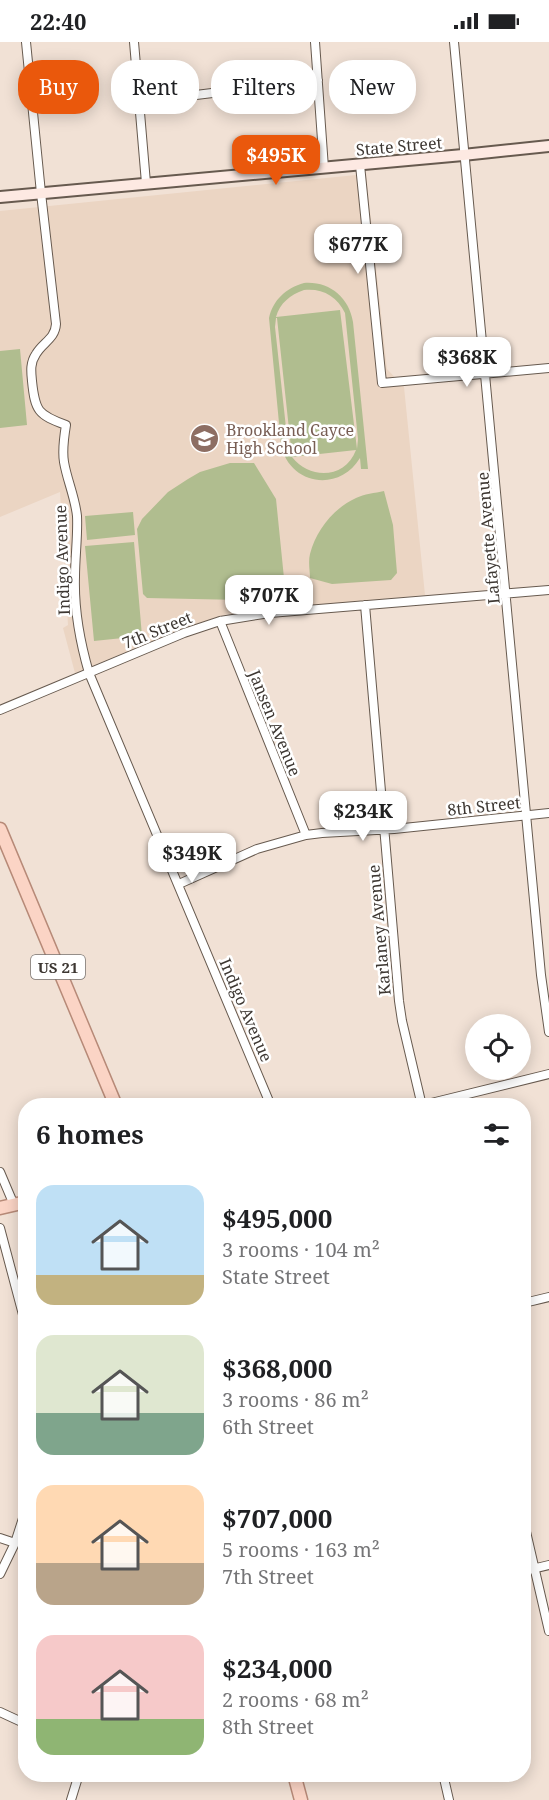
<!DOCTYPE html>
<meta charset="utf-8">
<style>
:root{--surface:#fff;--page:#f6f6f6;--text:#202124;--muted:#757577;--accent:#ea580c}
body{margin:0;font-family:"Noto Serif",serif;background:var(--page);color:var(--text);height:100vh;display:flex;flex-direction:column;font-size:22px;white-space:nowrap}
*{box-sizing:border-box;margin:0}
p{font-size:20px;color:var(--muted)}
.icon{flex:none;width:33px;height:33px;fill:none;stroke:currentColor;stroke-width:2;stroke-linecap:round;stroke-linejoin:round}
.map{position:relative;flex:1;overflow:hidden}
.panel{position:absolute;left:18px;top:1056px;width:513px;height:684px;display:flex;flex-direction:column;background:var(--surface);border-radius:24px;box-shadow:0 3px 15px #0003}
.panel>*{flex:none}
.hud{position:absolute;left:18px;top:18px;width:513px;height:54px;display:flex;gap:12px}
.tools{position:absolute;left:465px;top:972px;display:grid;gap:12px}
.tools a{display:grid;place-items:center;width:66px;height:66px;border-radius:50%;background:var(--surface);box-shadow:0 3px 15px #0003;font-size:30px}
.price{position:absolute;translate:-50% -51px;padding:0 14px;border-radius:12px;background:#fff;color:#222;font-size:20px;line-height:39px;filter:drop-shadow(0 2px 3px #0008)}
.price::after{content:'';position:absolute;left:50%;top:36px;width:18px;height:14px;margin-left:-9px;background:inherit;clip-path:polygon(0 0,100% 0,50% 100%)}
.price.active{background:var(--accent);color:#fff}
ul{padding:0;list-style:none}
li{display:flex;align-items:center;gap:18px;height:150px;padding:0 18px}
li span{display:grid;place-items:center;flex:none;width:168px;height:120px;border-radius:18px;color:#555}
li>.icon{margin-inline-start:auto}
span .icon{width:72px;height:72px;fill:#fffc;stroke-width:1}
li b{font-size:26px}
h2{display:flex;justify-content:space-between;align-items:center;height:72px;padding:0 18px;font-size:26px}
.pill{padding:0 21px;border-radius:24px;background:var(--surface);box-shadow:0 3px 15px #0003;font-size:21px;line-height:54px}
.pill.active{background:var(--accent);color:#fff}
.status{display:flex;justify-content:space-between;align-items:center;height:42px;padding:0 30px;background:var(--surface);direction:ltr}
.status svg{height:16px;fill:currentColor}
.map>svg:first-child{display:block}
</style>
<div class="status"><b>22:40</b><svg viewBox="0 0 49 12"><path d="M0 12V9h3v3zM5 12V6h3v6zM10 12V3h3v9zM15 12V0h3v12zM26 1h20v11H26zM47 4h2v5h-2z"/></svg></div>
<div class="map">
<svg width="549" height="1758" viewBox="0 0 549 1758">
<rect width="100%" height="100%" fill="#f1e1d5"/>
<path fill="#ebd5c3" d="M366 132 387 327 404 345 425 553 227 572 184 586 75 631 63 586 68 583 60 450 0 475V169Z"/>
<path fill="#b0bd8f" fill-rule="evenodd" d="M304 241C329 239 349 255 353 280L368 427H361L360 416C338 452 288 442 281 402L269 276C273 258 286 246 304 241ZM304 248C322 246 337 254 345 271L358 397 357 407 340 268 276 275C280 261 290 253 304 248ZM276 276H277L292 415 288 404 275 285ZM356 408C345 437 310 438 292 415Z
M20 307 27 383 0 386V309Z
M230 421H254L276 457 284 536 282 544 275 553 266 557 241 558 147 556 143 552 137 487 142 477 168 450 188 437 200 430Z
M384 449 393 483 397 531 391 538 332 542 310 536C310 529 308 520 310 512 316 488 334 466 356 456 364 452 375 451 384 449Z
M133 470 135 493 87 498 85 474Z
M134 500 142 594 94 599 85 504Z"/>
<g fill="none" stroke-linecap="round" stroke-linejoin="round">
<defs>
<path id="street" d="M26 0 41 151 56 282C55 297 43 300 36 312 30 321 31 329 32 339 35 369 38 373 66 383 64 395 62 408 64 420 67 438 75 455 77 474 78 494 75 514 75 535 74 567 80 600 89 631L271 1064
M134 0 146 141
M315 0 324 126
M454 0 541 933 549 990
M139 60 318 38
M360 123 382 341 549 326
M365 563 399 959 402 979 422 1064
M220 579 306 793
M0 668 184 591 220 579 270 571 549 548
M179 842 257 807 306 793 322 791 394 787 549 771
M419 1064 549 1032
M0 1130 14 1163
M0 1186 26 1284
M524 1261 549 1255
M524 1481 549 1589
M0 1496 15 1501
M524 1529 549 1523
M0 1532 15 1501 26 1467
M0 1670 26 1682
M443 1732 449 1758
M71 1758 79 1732"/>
<path id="secondary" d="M0 155 463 113 549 104"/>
<path id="primary" d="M0 787 116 1064
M0 1166 26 1160
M294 1732 301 1758"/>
</defs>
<use href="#street" stroke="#675a4f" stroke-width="10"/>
<use href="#secondary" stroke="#675a4f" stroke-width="14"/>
<use href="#primary" stroke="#b78a78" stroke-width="15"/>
<use href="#street" stroke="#fff" stroke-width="8"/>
<use href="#secondary" stroke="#fde9e2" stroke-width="10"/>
<use href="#primary" stroke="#fbd4c5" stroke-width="12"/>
</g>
<defs>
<symbol id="school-disc" viewBox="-11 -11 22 22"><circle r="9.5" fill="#8d6e63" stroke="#fff"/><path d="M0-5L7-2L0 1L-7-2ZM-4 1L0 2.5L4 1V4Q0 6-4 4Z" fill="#fff"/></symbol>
</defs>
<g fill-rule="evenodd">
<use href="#school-disc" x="188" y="380" width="33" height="33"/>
</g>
<g text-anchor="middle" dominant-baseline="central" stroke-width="5" stroke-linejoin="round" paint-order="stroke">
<rect fill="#fff" stroke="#777370" stroke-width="1.5" x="31" y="913" width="54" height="24" rx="4.5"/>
<g font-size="15" font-weight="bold" fill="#3d3732">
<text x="58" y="925">US 21</text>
</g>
<g font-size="16" fill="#3d3732" stroke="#fff">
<text transform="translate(399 104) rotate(-5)">State Street</text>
<text transform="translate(488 496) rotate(-95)">Lafayette Avenue</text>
<text transform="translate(62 518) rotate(-92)">Indigo Avenue</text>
<text transform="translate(157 588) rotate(-22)">7th Street</text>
<text transform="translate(275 681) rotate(68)">Jansen Avenue</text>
<text transform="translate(484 764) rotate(-6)">8th Street</text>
<text transform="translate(379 888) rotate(-95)">Karlaney Avenue</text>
<text transform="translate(246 968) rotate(67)">Indigo Avenue</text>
</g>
<g font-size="16" fill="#785e54" stroke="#fff" text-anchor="start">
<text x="226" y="388">Brookland Cayce<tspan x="226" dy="18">High School</tspan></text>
</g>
</g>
</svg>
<div class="tools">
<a><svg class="icon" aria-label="locate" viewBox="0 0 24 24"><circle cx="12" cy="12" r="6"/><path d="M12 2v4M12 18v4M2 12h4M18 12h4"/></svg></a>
</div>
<b class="price active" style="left:276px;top:144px">$495K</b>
<b class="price" style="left:358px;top:233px">$677K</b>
<b class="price" style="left:467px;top:346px">$368K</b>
<b class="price" style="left:269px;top:584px">$707K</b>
<b class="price" style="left:363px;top:800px">$234K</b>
<b class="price" style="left:192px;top:842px">$349K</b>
<div class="hud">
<a class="pill active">Buy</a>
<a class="pill">Rent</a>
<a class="pill">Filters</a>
<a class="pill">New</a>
</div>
<section class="panel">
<h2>6 homes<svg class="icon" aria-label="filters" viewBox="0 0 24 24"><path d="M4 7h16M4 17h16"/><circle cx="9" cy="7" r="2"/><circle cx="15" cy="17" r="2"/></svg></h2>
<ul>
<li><span style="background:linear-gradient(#bfe0f5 75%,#c2b280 0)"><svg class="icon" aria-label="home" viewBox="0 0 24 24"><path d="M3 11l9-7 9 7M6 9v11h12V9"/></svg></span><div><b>$495,000</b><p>3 rooms · 104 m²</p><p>State Street</p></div></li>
<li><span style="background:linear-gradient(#dfe7d0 65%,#7fa58c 0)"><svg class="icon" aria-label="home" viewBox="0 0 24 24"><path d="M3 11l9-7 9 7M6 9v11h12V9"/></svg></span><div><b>$368,000</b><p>3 rooms · 86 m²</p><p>6th Street</p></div></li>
<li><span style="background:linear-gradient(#ffd9b3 65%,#b9a48a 0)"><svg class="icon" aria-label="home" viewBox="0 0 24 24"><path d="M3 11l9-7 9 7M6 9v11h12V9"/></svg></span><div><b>$707,000</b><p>5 rooms · 163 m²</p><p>7th Street</p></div></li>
<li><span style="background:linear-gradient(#f6c9c9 70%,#8fb573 0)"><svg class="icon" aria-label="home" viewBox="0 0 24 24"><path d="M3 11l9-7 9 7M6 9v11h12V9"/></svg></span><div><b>$234,000</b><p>2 rooms · 68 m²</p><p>8th Street</p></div></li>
</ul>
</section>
</div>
